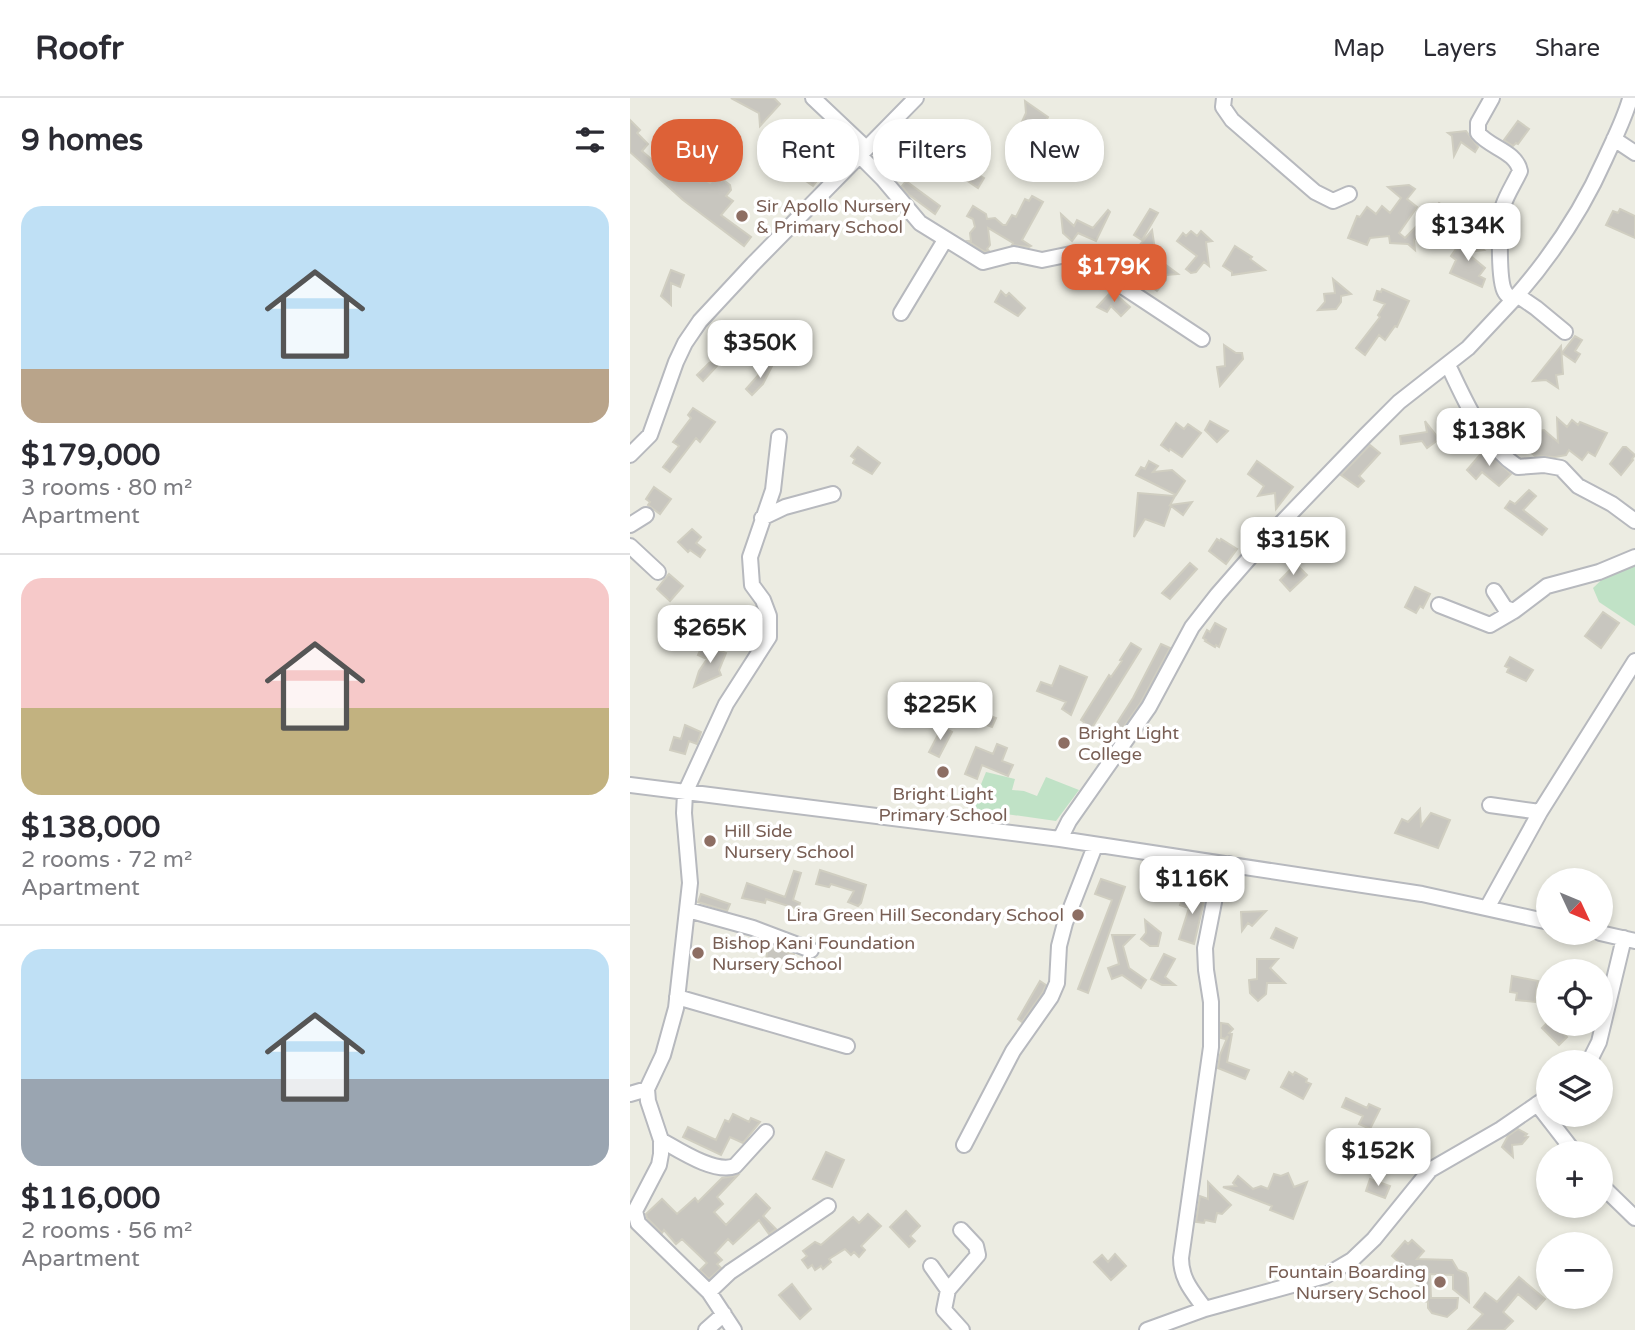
<!DOCTYPE html>
<meta charset="utf-8">
<style>
:root{--surface:#fff;--page:#f7f7f7;--text:#2b2b33;--muted:#7c7c81;--line:#e1e1e2;--accent:#dd6137}
body{margin:0;font-family:"Varela Round",sans-serif;background:var(--page);color:var(--text);height:100vh;display:flex;flex-direction:column;font-size:26px;white-space:nowrap}
*{box-sizing:border-box;margin:0}
p{font-size:23px;color:var(--muted)}
.icon{flex:none;width:38px;height:38px;fill:none;stroke:currentColor;stroke-width:2;stroke-linecap:round;stroke-linejoin:round}
.map{position:relative;flex:1;overflow:hidden}
.side{display:flex;flex-direction:column;background:var(--surface);width:630px}
.side>*{flex:none}
.hud{position:absolute;left:21px;top:21px;width:665px;height:63px;display:flex;gap:14px}
.needle{width:46px;rotate:134deg}
.buttons{position:absolute;left:906px;top:770px;display:grid;gap:14px}
.buttons a{display:grid;place-items:center;width:77px;height:77px;border-radius:50%;background:var(--surface);box-shadow:0 4px 10px #0003;font-size:35px}
.price{position:absolute;translate:-50% -60px;padding:0 16px;border-radius:14px;background:#fff;color:#222;font-size:23px;line-height:46px;filter:drop-shadow(0 2px 4px #0008)}
.price::after{content:'';position:absolute;left:50%;top:42px;width:21px;height:16px;margin-left:-10px;background:inherit;clip-path:polygon(0 0,100% 0,50% 100%)}
.price.active{background:var(--accent);color:#fff}
ul{padding:0;list-style:none}
li{display:grid;align-content:center;gap:14px;height:371px;padding:0 21px}
li+li{border-top:2px solid var(--line)}
li span{display:grid;place-items:center;height:217px;border-radius:21px;color:#555}
li>.icon{margin-inline-start:auto}
span .icon{width:126px;height:126px;fill:#fffc;stroke-width:1}
li b{font-size:30px}
h2{display:flex;justify-content:space-between;align-items:center;height:84px;padding:0 21px;font-size:30px}
.chip{padding:0 24px;border-radius:28px;background:var(--surface);box-shadow:0 4px 10px #0003;font-size:24px;line-height:63px}
.chip.active{background:var(--accent);color:#fff}
header{display:flex;align-items:center;gap:42px;box-sizing:border-box;height:98px;padding:0 35px;background:var(--surface);border-bottom:2px solid var(--line)}
header strong{font-size:33px}
nav{display:flex;gap:38px;margin-inline-start:auto;font-size:24px}
main{display:flex;flex:1;min-height:0}
.map>svg:first-child{display:block}
</style>
<header>
<strong>Roofr</strong>
<nav><a>Map</a><a>Layers</a><a>Share</a></nav>
</header>
<main>
<section class="side">
<h2>9 homes<svg class="icon" aria-label="filters" viewBox="0 0 24 24"><path d="M4 7h16M4 17h16"/><circle cx="9" cy="7" r="2"/><circle cx="15" cy="17" r="2"/></svg></h2>
<ul>
<li><span style="background:linear-gradient(#bfe0f5 75%,#b9a48a 0)"><svg class="icon" aria-label="home" viewBox="0 0 24 24"><path d="M3 11l9-7 9 7M6 9v11h12V9"/></svg></span><div><b>$179,000</b><p>3 rooms · 80 m²</p><p>Apartment</p></div></li>
<li><span style="background:linear-gradient(#f6c9c9 60%,#c2b280 0)"><svg class="icon" aria-label="home" viewBox="0 0 24 24"><path d="M3 11l9-7 9 7M6 9v11h12V9"/></svg></span><div><b>$138,000</b><p>2 rooms · 72 m²</p><p>Apartment</p></div></li>
<li><span style="background:linear-gradient(#bfe0f5 60%,#9aa5b1 0)"><svg class="icon" aria-label="home" viewBox="0 0 24 24"><path d="M3 11l9-7 9 7M6 9v11h12V9"/></svg></span><div><b>$116,000</b><p>2 rooms · 56 m²</p><p>Apartment</p></div></li>
</ul>
</section>
<div class="map">
<svg width="1005" height="1232" viewBox="0 0 1005 1232">
<rect width="100%" height="100%" fill="#ecece2"/>
<path fill="#c0e2c6" d="M1005 465V528L969 504 963 490 984 470Z
M356 674 385 681 382 692 394 693 407 698 416 679 449 692 426 723 341 711Z"/>
<path fill="#c8c6bf" stroke="#d0cec1" stroke-width="2" d="M101 0H144L150 6 130 28 129 15Z
M395 3 418 19 411 33 399 47V35L390 28 396 15Z
M0 22 10 32 7 35 18 46 12 53 27 66 35 56 80 85 87 77 100 87 101 92 96 98 103 103 91 117 121 139 114 148 53 102 0 54Z
M888 23 899 31 888 46 886 45 883 48 874 42Z
M836 33 848 49 845 54 831 44 824 58 822 38 818 35Z
M199 56 207 63 195 76 194 74 183 88 176 83Z
M336 59 337 70 354 80 348 90 333 80 324 81 321 76Z
M276 83 310 108 305 116 278 96 272 88Z
M779 87 785 91 777 101 787 109 769 135 775 140 809 105 817 110 784 142 785 152 778 146 760 145 759 138 740 140 737 147 718 140 727 118 730 119 737 109 746 116 752 108 760 115 771 100 758 89Z
M402 98 413 104 392 142 401 148 399 149 382 147 383 145 358 130 360 147 357 151 359 153 355 154 338 143H341L340 135 345 129 343 121 337 118 343 108 356 116 357 121 365 120 373 127H376L382 117 386 119 395 101 399 103Z
M520 111 528 115 512 142 504 137Z
M990 111 1005 118V140L976 127 983 113 988 115Z
M478 112 480 114 466 143 448 135 442 143 433 135 431 116 444 128 447 122 463 130Z
M522 132 525 152 521 156 548 176 536 177V182L527 193 496 171 493 156 499 160Z
M561 133 567 138 571 133 582 143 576 144 579 168 574 164 566 174 561 175 556 171 567 158 547 143 553 135 556 138Z
M835 138 854 152 836 154 855 170 849 178 855 181 852 189 820 175 826 162 821 158Z
M605 148 622 159 620 161 635 172 602 177V174L593 168Z
M41 172 54 177 50 189 41 185V207L31 198Z
M703 181 721 196 711 198V204L706 211 688 212 695 204 694 196 705 195Z
M752 191 779 203 767 229 765 228 755 242 749 237 735 257 726 250 750 219 748 217 755 206 744 202 747 193 751 194Z
M371 193 376 198 379 195 395 210 388 218 365 204Z
M482 193 500 209 491 218 481 208 477 214 467 209Z
M105 235 115 245 120 243 126 257 119 261 105 255 94 245Z
M945 238 952 242 945 253 950 256 945 264 932 255Z
M594 247 606 255H612L613 261 590 288 587 269 595 268Z
M931 248 933 276 926 277 928 290 916 282 903 283Z
M99 255 73 283 67 277 79 265Z
M140 264 143 266 133 286 122 297 116 291Z
M63 310 85 324 70 344 66 340 40 374 33 369 49 348 43 344 61 320 58 317Z
M927 320 937 329 942 322 948 327 950 324 977 335 965 358 958 354 952 362 939 352 936 357 925 359 905 358 899 353 904 346 898 343 903 334 914 332 928 344Z
M580 323 598 333 587 344 575 332Z
M795 323 809 341 797 350 792 343 771 346 770 338 797 334Z
M546 325 554 331 558 326 571 335 552 359 540 351 539 353 531 347Z
M740 347 750 355 729 378 734 383 728 389 711 377Z
M228 349 250 365 242 376 223 365 225 361 221 358Z
M993 349H996L1005 357 1002 361 1003 362 991 377 980 366Z
M855 351 881 376 869 388 852 374 846 381 837 372Z
M519 363 528 368 523 374 542 372 555 383 546 397 506 377 511 369 515 371Z
M627 363 663 389 646 411 645 395 628 398 634 388 618 376Z
M24 389 41 401 30 416 18 407 20 404 16 401Z
M899 392 906 398 893 412 917 431 912 437 875 410 880 403 885 406Z
M508 395 545 398 540 407 562 404 553 417 541 408 534 428 515 421 504 439Z
M62 431 71 439 66 445 75 452 70 459 60 452 58 454 48 444Z
M587 441 590 443 591 441 607 451 596 466 579 453Z
M560 465 567 471 540 501 532 495Z
M666 466 677 477 660 493 650 482Z
M39 476 53 488 40 503 27 491Z
M785 489 800 496 793 510 790 508 786 515 775 509Z
M973 514 989 525 971 550 955 538Z
M585 525 596 531 589 549 586 547 585 549 575 543 576 542 573 540 577 532 580 534Z
M501 545 511 551 458 636 450 631 454 624 451 622 479 577 481 579 492 563 490 562Z
M531 546 540 550 511 604 486 640 480 636 503 600Z
M72 548 80 552 82 549 96 555 89 572 91 577 64 589 69 573 77 561 68 557Z
M880 559 903 572 896 583 877 574 879 570 875 568Z
M430 568 457 579 441 617 432 611 436 604 407 593 411 584 422 588Z
M330 607 366 620 362 629 327 616Z
M55 627 71 634 67 646 59 643 55 656 40 652 44 639 51 641Z
M312 629 322 634 309 659 299 654Z
M367 646 377 650 372 663 383 667 378 678 352 667 347 681 335 676 346 649 363 656Z
M790 711 791 728 801 715 820 722 808 750 765 735 772 721 778 724Z
M190 772 236 787 231 805 228 808 218 804 224 793 201 786 199 789 186 786Z
M164 773 171 775 163 802 170 805 168 811 136 801 135 805 112 800 117 785 155 799Z
M471 781 495 789 458 895 448 891 482 802 465 796Z
M555 793 575 799 564 846 549 841 559 810 550 807Z
M71 796 100 806 97 813 68 804Z
M636 813 622 828 618 825 612 833 611 814Z
M515 822 531 835 528 848H520L511 841 516 835Z
M646 830 667 840 663 850 641 840Z
M482 837H504L493 848 499 870 516 882 511 890 492 877 482 881 478 870 489 866Z
M138 849 164 856 161 867 136 862Z
M534 856 545 861 535 879 545 887H532L521 881Z
M627 861H648L640 870 655 885H637L636 896 628 903 620 895 619 882 627 881Z
M882 878 908 883 905 904 886 902 887 895 880 894Z
M410 883 416 887 413 894 392 924 388 921Z
M919 923V926H922L937 939 929 947 912 930Z
M591 925 598 926 603 931 599 935 602 936 597 964 619 972 615 981 588 970 590 957 598 938 595 941 591 940Z
M659 974 663 977 665 974 677 981 676 984 681 986 673 1001 651 989Z
M716 1000 737 1010 739 1006 750 1011 740 1031 729 1026 733 1018 712 1009Z
M103 1016 119 1024 121 1020 130 1024 113 1045 100 1039 91 1057 53 1039 58 1029 86 1042 95 1022 99 1024Z
M888 1031 897 1036 895 1038 898 1039 892 1046 882 1047 883 1059 872 1049 878 1038Z
M196 1054 214 1062 202 1089 183 1081Z
M658 1075 664 1089 677 1084 663 1121 640 1112 642 1108 593 1089 606 1088 603 1085 608 1078 623 1091 631 1088 638 1091 644 1076 651 1078Z
M108 1077 87 1099 93 1106 84 1114 96 1127 126 1096 140 1110 133 1118 146 1131 139 1136 129 1122 103 1146 98 1141 85 1155 92 1162 87 1166 91 1170 79 1181 70 1172 77 1165 52 1141 46 1146 34 1132 32 1135 17 1120 16 1116 32 1101 47 1116 65 1100 68 1104 92 1080Z
M740 1081 760 1088 755 1100 736 1093Z
M578 1084 601 1107 592 1116 587 1115 585 1124 575 1122 574 1125 566 1124 570 1098 578 1101Z
M276 1113 290 1128 280 1138 285 1143 279 1149 260 1129Z
M238 1116 251 1128 231 1148 235 1152 229 1159 224 1154 221 1157 215 1151 199 1161 201 1164 193 1171 191 1168 185 1172 182 1167 178 1170 172 1162 177 1158 173 1153 185 1144 191 1147 223 1119 229 1125Z
M782 1142 794 1153 787 1161 822 1162 828 1172 836 1175 838 1180 839 1204 823 1191V1177L800 1176 801 1200H828L827 1210 817 1219 802 1215 798 1210V1204L788 1201 786 1180 762 1158 775 1143 778 1146Z
M485 1156 496 1168 481 1182 464 1164 472 1157 478 1164Z
M889 1179 915 1201 906 1211 888 1196 873 1214 883 1223 874 1232H838L853 1216 844 1209 855 1195 867 1204Z
M162 1186 181 1211 170 1221 149 1197Z"/>
<g fill="none" stroke-linecap="round" stroke-linejoin="round">
<defs>
<path id="minor" d="M183 0 236 50
M594 0 593 9 602 22 685 94 703 103 719 96
M984 41 1005 55
M229 57 253 81 290 125 353 164 384 156 412 162 441 156 460 167 572 241
M887 197 906 210 935 234
M883 202C921 159 952 113 975 61 984 41 994 22 1000 1
M271 215 315 142
M818 267C836 304 852 345 888 369L914 367 931 370 948 388 982 406 1005 423
M0 357 20 337 46 264 55 245 70 223 123 166 286 0
M132 420 155 409 203 396
M0 427 16 417
M0 448 28 474
M864 493 875 510 884 513 917 488 969 474 1005 459
M809 507 860 527 884 513
M0 687 430 741 792 796 919 824
M860 707 910 714
M430 741 439 723 519 609 562 529 587 497 636 441 736 337 769 304 838 250 883 202C881 201 876 196 875 194 868 183 869 120 873 108 877 96 885 84 890 73 886 53 860 50 848 35V25L862 0
M857 810 910 714 1005 563
M58 812 123 830 181 852
M970 835 1005 843
M47 899 217 948
M956 964 962 958 969 944 994 840
M0 996 17 991
M907 1006 945 1055
M31 1042C49 1052 85 1076 105 1068L136 1034
M334 1047 383 953 421 899 427 885 429 848 435 825 465 748
M971 1087 1005 1120
M331 1132 346 1148 348 1157 318 1192 314 1212 332 1232
M301 1168 318 1192
M79 1194 100 1174 198 1108
M575 1211C563 1194 551 1182 551 1160L581 949V904L576 872 575 850 585 799 599 766
M76 1232 94 1216
M104 1232 79 1194 8 1125 5 1113 29 1067 31 1056V1042L18 1003 17 991 33 957 46 910 60 785 54 715 55 695 96 606 139 539V518L133 502 122 487 120 459 143 392 149 339
M517 1232 575 1211 695 1178 722 1162 744 1141 800 1072 871 1031 919 998"/>
</defs>
<use href="#minor" stroke="#b7b9be" stroke-width="18"/>
<use href="#minor" stroke="#fff" stroke-width="14"/>
</g>
<g fill="#8d6e63" stroke="#fff" stroke-width="2.5">
<circle cx="112" cy="118" r="7"/>
<circle cx="434" cy="645" r="7"/>
<circle cx="313" cy="674" r="7"/>
<circle cx="80" cy="743" r="7"/>
<circle cx="448" cy="817" r="7"/>
<circle cx="68" cy="855" r="7"/>
<circle cx="810" cy="1184" r="7"/>
</g>
<g text-anchor="middle" dominant-baseline="central" stroke-width="7" stroke-linejoin="round" paint-order="stroke">
<g font-size="18" fill="#785e54" stroke="#fff" text-anchor="start">
<text x="126" y="108">Sir Apollo Nursery<tspan x="126" dy="21">&amp; Primary School</tspan></text>
<text x="448" y="635">Bright Light<tspan x="448" dy="21">College</tspan></text>
<text x="313" y="696" text-anchor="middle">Bright Light<tspan x="313" dy="21">Primary School</tspan></text>
<text x="94" y="733">Hill Side<tspan x="94" dy="21">Nursery School</tspan></text>
<text x="434" y="817" text-anchor="end">Lira Green Hill Secondary School</text>
<text x="82" y="845">Bishop Kani Foundation<tspan x="82" dy="21">Nursery School</tspan></text>
<text x="796" y="1174" text-anchor="end">Fountain Boarding<tspan x="796" dy="21">Nursery School</tspan></text>
</g>
</g>
</svg>
<div class="buttons">
<a><svg class="needle" viewBox="-14 -14 28 28"><path d="M0-13l5 13h-10z" fill="#e53935"/><path d="M0 13l5-13h-10z" fill="#7c7c81"/></svg></a>
<a><svg class="icon" aria-label="locate" viewBox="0 0 24 24"><circle cx="12" cy="12" r="6"/><path d="M12 2v4M12 18v4M2 12h4M18 12h4"/></svg></a>
<a><svg class="icon" aria-label="layers" viewBox="0 0 24 24"><path d="M12 4l9 5-9 5-9-5zM3 14l9 5 9-5"/></svg></a>
<a>+</a>
<a>−</a>
</div>
<b class="price" style="left:838px;top:165px">$134K</b>
<b class="price active" style="left:484px;top:206px">$179K</b>
<b class="price" style="left:130px;top:282px">$350K</b>
<b class="price" style="left:859px;top:370px">$138K</b>
<b class="price" style="left:663px;top:479px">$315K</b>
<b class="price" style="left:80px;top:567px">$265K</b>
<b class="price" style="left:310px;top:644px">$225K</b>
<b class="price" style="left:562px;top:818px">$116K</b>
<b class="price" style="left:748px;top:1090px">$152K</b>
<div class="hud">
<a class="chip active">Buy</a>
<a class="chip">Rent</a>
<a class="chip">Filters</a>
<a class="chip">New</a>
</div>
</div>
</main>
